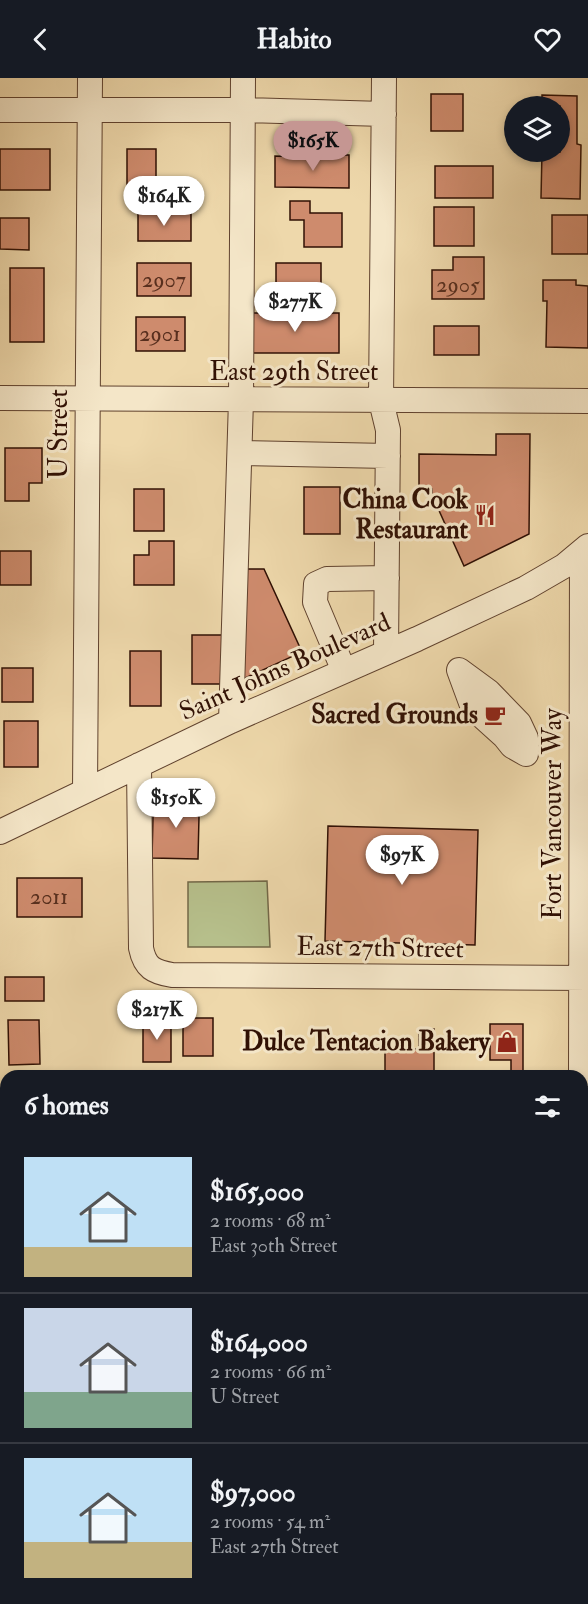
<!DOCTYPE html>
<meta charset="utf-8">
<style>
:root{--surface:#171b24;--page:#242831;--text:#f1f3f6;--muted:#9ea1a6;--line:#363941;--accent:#c59692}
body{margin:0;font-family:"IM FELL Double Pica",serif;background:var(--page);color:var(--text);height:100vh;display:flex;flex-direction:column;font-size:22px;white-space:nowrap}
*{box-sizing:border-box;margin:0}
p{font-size:20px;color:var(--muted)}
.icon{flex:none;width:33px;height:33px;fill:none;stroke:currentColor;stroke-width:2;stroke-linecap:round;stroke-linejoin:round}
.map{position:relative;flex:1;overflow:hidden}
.drawer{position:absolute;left:0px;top:992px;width:588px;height:536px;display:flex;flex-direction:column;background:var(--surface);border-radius:18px 18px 0 0;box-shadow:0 3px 9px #0003}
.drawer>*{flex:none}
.controls{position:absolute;left:504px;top:18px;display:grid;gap:12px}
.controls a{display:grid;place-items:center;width:66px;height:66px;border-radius:50%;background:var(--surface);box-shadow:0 3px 9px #0003;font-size:30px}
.price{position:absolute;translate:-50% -51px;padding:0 14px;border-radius:21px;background:#fff;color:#222;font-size:20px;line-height:39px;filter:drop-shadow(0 2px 3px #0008)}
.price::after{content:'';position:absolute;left:50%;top:36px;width:18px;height:14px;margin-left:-9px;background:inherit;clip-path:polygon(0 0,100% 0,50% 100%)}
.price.active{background:var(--accent);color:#111}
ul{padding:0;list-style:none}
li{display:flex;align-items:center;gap:18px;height:150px;padding:0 24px}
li+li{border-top:2px solid var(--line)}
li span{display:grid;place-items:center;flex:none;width:168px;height:120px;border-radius:0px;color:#555}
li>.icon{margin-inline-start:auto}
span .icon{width:72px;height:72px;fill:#fffc;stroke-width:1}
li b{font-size:26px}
h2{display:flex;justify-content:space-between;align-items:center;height:72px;padding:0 24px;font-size:26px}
header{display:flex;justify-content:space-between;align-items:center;height:78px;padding:0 24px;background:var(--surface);font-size:27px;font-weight:800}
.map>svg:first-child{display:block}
</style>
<header><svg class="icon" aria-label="back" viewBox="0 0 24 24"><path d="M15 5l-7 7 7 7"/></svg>Habito<svg class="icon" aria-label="heart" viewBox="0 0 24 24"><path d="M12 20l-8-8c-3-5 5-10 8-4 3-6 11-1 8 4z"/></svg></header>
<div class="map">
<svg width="588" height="1526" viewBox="0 0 588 1526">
<rect width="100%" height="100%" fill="#eed8ab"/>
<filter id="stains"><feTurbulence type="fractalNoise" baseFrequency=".00333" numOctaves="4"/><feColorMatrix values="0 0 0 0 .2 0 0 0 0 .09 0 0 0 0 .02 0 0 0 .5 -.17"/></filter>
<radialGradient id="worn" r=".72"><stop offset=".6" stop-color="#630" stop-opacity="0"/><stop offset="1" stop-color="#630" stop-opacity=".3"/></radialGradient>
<path fill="#b6bf8b" stroke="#736848" stroke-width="1.5" d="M267 803 270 869H188V804Z"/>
<path fill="#ce8b6d" stroke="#301004" stroke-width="1.5" d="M431 16H463V53H431Z
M542 17 577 18V66L581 67 580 121 541 120 542 74H560V28H542Z
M0 71H50V112H0Z
M127 71H156V119H127Z
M302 77H349V110L275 109V78L302 79Z
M435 88H493V120H435Z
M290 123H310V135H342V169H304V142H290Z
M434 129H474V168H434Z
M138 135H191V163H138Z
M552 137H588V176H552Z
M0 140H29V172L0 171Z
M453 179H484V221H432V192H453Z
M137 185H191V218H137Z
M276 185H321V219H276Z
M10 190H44V264H10Z
M543 202H576V207L588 208V270L546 269 547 223H543Z
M252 235H339V275H252Z
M136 239H185V273H136Z
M434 248H479V277H434Z
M496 356H530L529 456 464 488 432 417V411H419V376L496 377Z
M5 370H42V405H29V423H5Z
M304 409H340V456H304Z
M134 411H164V453H134Z
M149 463H174V507H134V477H149Z
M0 473H31V507H0Z
M244 491H264L302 574 243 601Z
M192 557H223V606H192Z
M130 573H161V628H130Z
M2 590H33V624H2Z
M4 643H38V689H4Z
M181 710 186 721 189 720 199 739 198 781 152 780 153 738 164 732 159 721Z
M328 748 478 752 475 867 325 863Z
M17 800H82V839H17Z
M5 899H44V923H5Z
M183 940H213V978H183Z
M143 941H171V984H143Z
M8 942H39L40 986 9 987Z
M490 946H523V996H537V998H469V996H511V982H490Z
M419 951H434V998H385V971H419Z
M4 1047H6V1082H4Z
M4 1115H6V1166H4Z
M0 1181H6V1216H0Z
M4 1242H6V1272H4Z
M0 1294H6V1330H0Z
M4 1349H6V1389H4Z
M4 1406H6V1439H4Z
M220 1521H268V1526H220Z"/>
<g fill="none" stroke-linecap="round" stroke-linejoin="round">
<defs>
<path id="minor" d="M384 0 381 323 388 352 386 574
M0 32H243L384 36
M0 320 588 323
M240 375 388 378
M459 592 489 614 519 645 526 660V676L512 668 504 658 473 630Z
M344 593 315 524 316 506 327 501 387 500
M231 643 241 322 243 0
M139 687 141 870C145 890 154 894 172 897L588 900
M85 713 90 0
M0 754 231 643 417 561 526 510 564 488 588 468
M581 998 582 474
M0 1101H6
M582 1191H588
M0 1338H6
M582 1478 588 1490
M0 1519H6
M30 1521 34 1524V1526
M190 1526V1521
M315 1526 317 1521
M340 1526 356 1523 367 1526
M398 1526C428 1521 459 1522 489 1522
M565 1526 566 1521"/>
</defs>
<use href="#minor" stroke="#60422e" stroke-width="26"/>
<use href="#minor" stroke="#f4e6c8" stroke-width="24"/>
</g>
<defs>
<symbol id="restaurant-bare" viewBox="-9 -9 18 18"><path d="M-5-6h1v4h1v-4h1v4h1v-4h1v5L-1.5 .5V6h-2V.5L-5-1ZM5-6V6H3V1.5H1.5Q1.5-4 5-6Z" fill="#8f2418" stroke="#f4e6c8" stroke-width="2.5" paint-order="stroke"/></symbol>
<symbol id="cafe-bare" viewBox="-9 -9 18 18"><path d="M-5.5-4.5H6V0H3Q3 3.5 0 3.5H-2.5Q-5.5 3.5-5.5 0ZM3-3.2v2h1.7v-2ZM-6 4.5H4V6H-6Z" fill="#8f2418" stroke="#f4e6c8" stroke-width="2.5" paint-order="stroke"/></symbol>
<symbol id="shop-bare" viewBox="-9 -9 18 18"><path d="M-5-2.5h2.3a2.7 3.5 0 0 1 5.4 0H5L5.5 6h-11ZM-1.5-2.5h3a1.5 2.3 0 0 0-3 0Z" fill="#8f2418" stroke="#f4e6c8" stroke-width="2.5" paint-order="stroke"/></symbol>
</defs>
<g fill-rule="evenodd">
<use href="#restaurant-bare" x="470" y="422" width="30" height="30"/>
<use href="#cafe-bare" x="480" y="622" width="30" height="30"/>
<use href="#shop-bare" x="492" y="949" width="30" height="30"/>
</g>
<g text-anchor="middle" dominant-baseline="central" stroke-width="6" stroke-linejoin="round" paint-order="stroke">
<g font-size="22" fill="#582f1e">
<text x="164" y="202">2907</text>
<text x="458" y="207">2905</text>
<text x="160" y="256">2901</text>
<text x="49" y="819">2011</text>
</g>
<g font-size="26" fill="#301004" stroke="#f4e6c8">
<text x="294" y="294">East 29th Street</text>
<text transform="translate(59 356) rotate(-90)">U Street</text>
<text transform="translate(285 589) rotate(-24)">Saint Johns Boulevard</text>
<text transform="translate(553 736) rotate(-90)">Fort Vancouver Way</text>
<text transform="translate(380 870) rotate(1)">East 27th Street</text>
</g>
<g font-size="26" font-weight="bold" fill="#301004" stroke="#f4e6c8" text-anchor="end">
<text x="468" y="422">China Cook<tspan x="468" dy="30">Restaurant</tspan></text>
<text x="478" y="637">Sacred Grounds</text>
<text x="490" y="964">Dulce Tentacion Bakery</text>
</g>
</g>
<rect width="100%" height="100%" filter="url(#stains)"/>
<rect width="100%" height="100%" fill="url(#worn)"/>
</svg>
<div class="controls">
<a><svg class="icon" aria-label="layers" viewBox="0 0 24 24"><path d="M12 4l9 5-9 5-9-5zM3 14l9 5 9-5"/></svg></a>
</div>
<b class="price active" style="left:313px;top:94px">$165K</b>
<b class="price" style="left:164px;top:149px">$164K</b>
<b class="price" style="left:295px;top:255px">$277K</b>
<b class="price" style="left:176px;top:751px">$150K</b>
<b class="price" style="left:402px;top:808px">$97K</b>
<b class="price" style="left:157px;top:963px">$217K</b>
<section class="drawer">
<h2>6 homes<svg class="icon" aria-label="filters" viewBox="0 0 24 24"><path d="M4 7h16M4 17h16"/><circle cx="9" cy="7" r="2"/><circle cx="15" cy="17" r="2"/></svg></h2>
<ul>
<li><span style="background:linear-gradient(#bfe0f5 75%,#c2b280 0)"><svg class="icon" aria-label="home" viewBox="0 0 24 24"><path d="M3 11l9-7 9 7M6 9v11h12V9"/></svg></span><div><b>$165,000</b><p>2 rooms · 68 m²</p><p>East 30th Street</p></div></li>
<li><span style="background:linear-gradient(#c9d6e8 70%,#7fa58c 0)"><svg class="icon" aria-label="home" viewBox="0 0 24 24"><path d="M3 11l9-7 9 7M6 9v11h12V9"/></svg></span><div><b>$164,000</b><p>2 rooms · 66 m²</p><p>U Street</p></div></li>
<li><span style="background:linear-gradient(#bfe0f5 70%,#c2b280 0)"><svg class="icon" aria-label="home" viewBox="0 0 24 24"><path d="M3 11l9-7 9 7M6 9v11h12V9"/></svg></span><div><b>$97,000</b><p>2 rooms · 54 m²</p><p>East 27th Street</p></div></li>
</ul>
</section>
</div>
